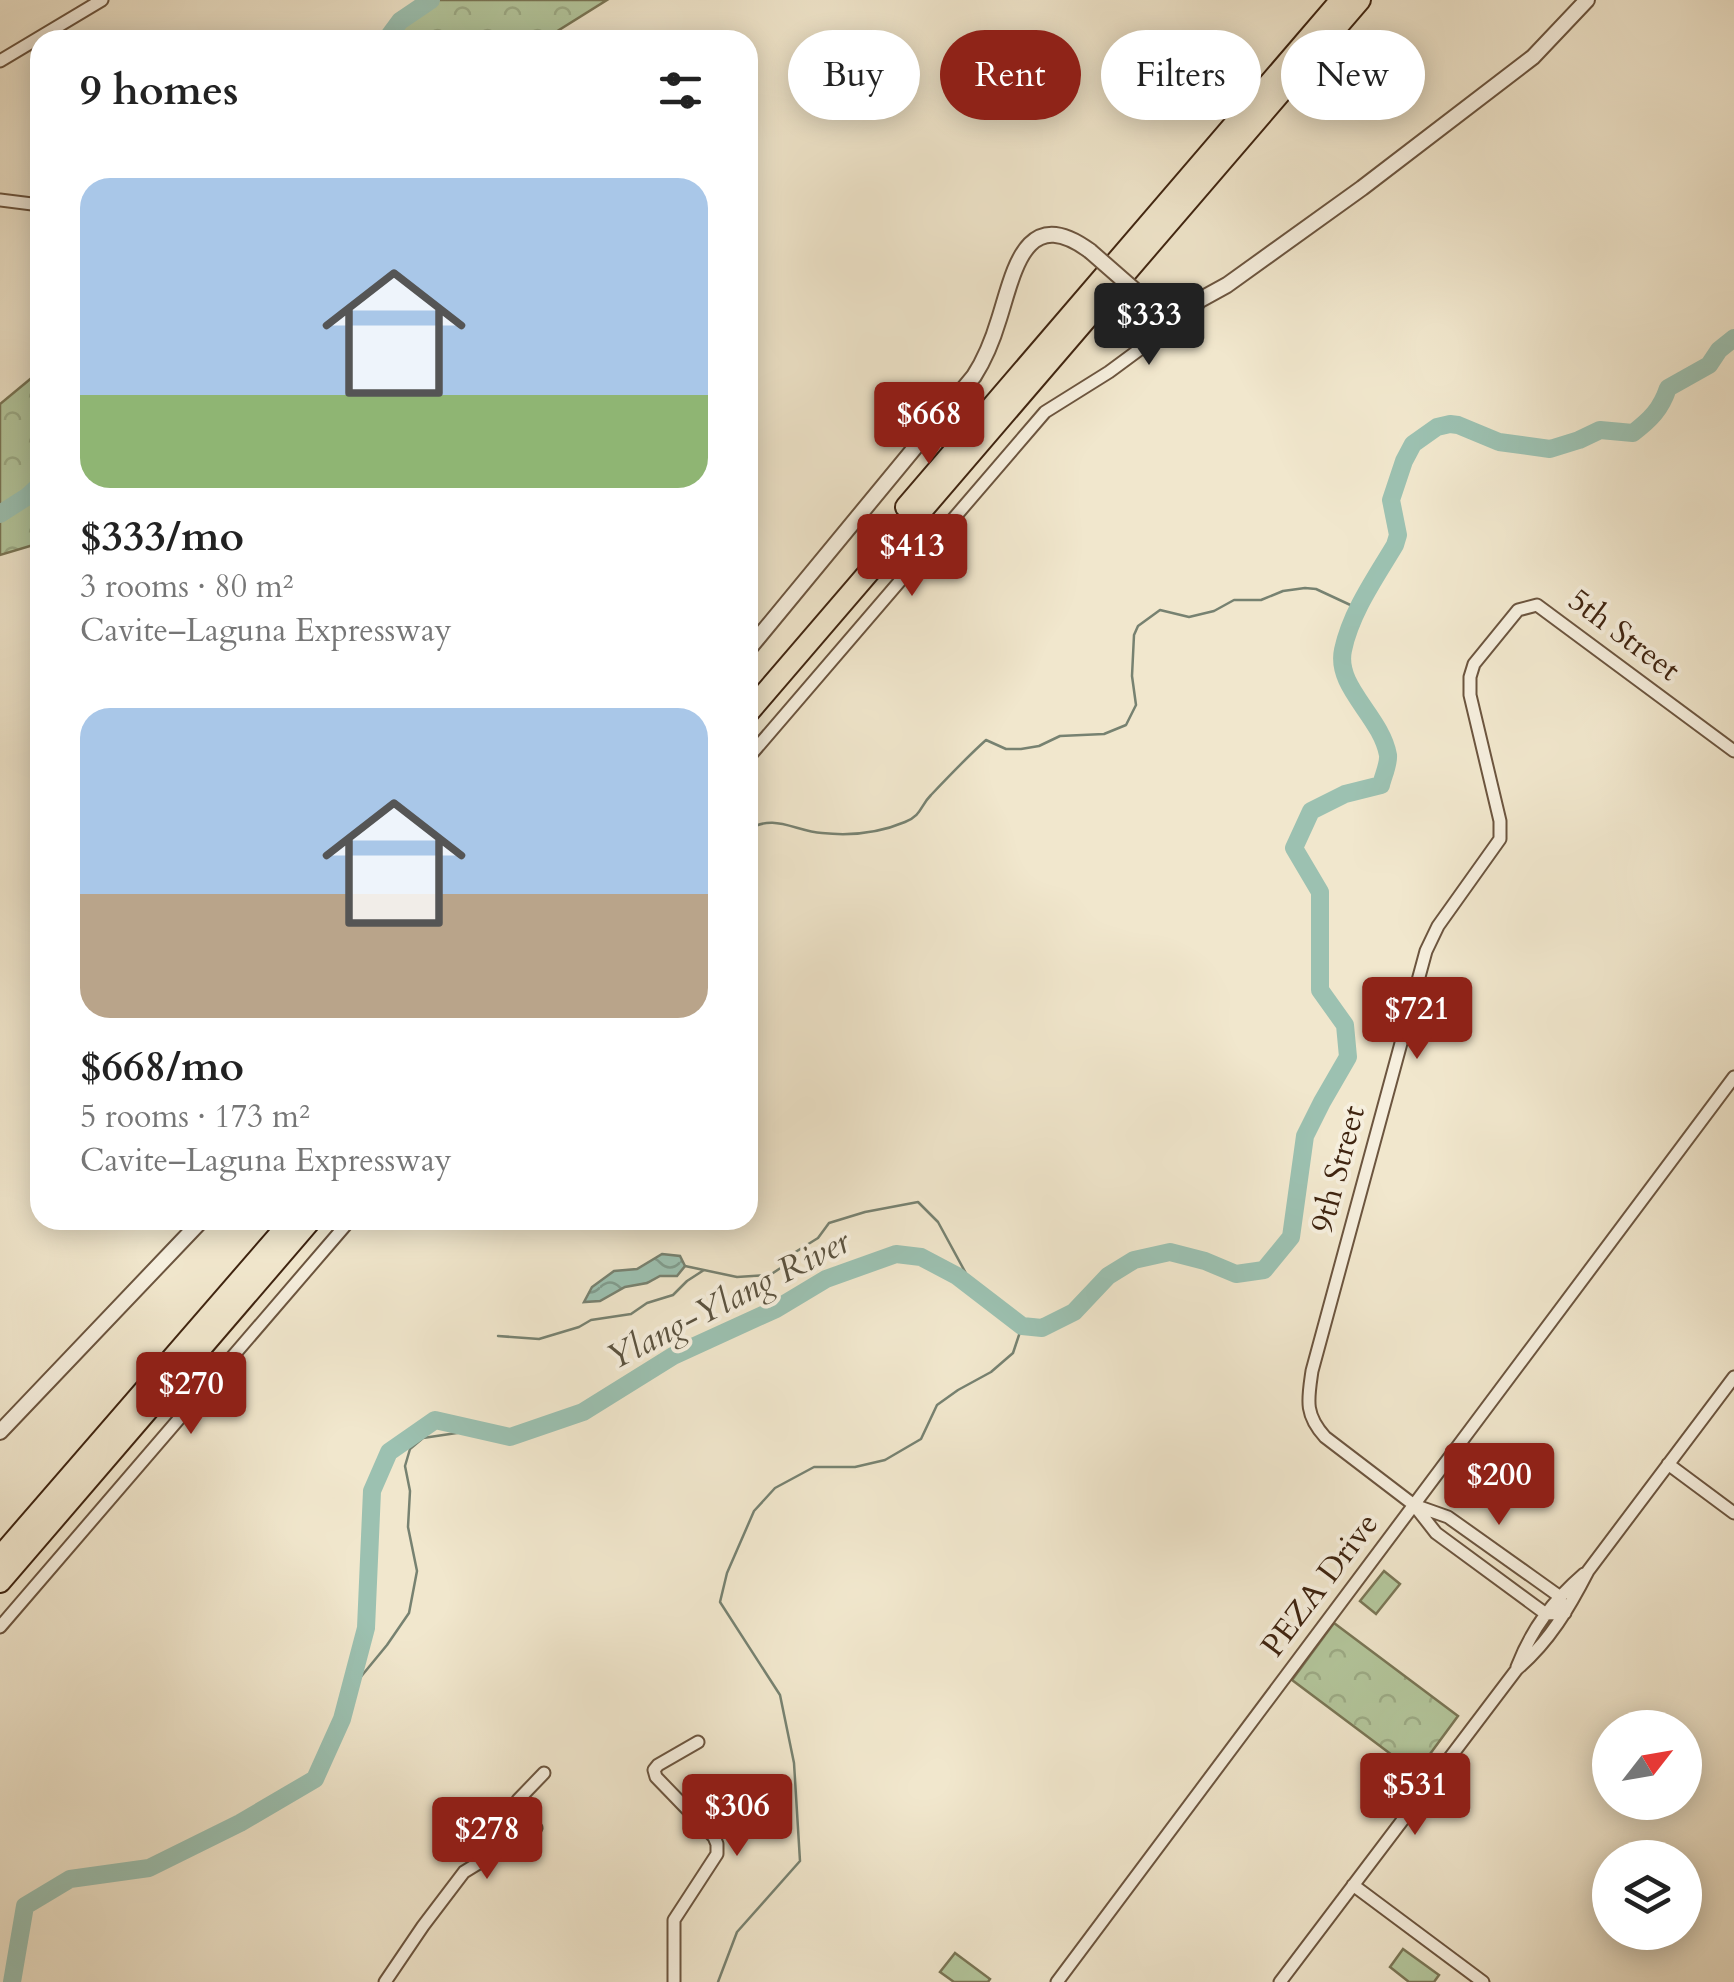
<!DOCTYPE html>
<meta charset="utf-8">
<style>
:root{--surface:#fff;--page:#f2f2f2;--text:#222;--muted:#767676;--accent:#8f2418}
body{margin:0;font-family:Cardo,serif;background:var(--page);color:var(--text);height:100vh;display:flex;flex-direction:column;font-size:38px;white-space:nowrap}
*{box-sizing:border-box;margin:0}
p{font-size:32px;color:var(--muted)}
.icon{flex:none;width:55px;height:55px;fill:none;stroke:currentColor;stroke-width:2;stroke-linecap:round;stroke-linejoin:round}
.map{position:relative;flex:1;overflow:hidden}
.drawer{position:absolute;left:30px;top:30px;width:728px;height:1200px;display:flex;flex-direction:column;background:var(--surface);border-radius:30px;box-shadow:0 5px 25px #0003}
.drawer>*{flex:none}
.guide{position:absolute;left:788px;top:30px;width:795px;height:90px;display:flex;gap:20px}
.needle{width:65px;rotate:59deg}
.controls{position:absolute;left:1592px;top:1710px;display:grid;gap:20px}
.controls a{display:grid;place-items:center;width:110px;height:110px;border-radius:50%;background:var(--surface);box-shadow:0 5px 25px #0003;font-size:50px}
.price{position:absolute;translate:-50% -85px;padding:0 22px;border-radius:10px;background:var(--accent);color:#fff;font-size:32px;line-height:65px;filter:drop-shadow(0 2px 5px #0008)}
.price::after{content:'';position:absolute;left:50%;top:60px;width:30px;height:22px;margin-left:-15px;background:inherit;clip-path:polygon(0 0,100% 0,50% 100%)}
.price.current{background:#222;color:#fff}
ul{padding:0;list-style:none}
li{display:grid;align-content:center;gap:20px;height:530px;padding:0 50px}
li span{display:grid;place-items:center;height:310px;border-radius:30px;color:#555}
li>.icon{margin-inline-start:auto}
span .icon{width:180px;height:180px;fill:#fffc;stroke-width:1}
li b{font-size:42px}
h2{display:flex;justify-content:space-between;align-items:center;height:120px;padding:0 50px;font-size:42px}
.pill{padding:0 35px;border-radius:45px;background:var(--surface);box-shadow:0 5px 25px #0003;font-size:35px;line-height:90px}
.pill.current{background:var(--accent);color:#fff}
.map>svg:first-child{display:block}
</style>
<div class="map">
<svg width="1734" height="1982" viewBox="0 0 1734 1982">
<defs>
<pattern id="forest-crowns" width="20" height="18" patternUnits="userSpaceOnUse" patternTransform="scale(2.5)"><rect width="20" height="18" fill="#b4c79d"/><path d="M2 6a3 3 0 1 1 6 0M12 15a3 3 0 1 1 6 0" fill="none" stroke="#9cab86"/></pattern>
<pattern id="water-waves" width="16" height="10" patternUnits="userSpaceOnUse" patternTransform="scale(2.5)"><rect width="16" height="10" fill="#9cc1b1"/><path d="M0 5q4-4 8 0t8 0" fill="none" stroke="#819d8f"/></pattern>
</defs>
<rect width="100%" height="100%" fill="#f1e7cd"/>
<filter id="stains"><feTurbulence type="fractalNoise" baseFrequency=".002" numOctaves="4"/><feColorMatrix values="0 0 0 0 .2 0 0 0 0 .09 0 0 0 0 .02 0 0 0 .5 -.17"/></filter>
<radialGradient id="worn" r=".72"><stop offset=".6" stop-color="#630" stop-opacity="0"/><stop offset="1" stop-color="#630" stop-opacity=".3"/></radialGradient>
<path fill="url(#forest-crowns)" stroke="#7a7656" stroke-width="2.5" d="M431 0H607L543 40H386L400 21Z
M40 371V543L0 555V404Z
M1334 1623 1458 1716 1416 1773 1292 1680Z"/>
<path fill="#b4c79d" stroke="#7a7656" stroke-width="2.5" d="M1384 1571 1400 1584 1376 1614 1360 1601Z
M1403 1949 1439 1975 1434 1982H1409L1390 1967Z
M955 1953 990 1979 988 1982H954L940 1972Z"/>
<path fill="url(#water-waves)" stroke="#778271" stroke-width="2.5" d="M662 1254 680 1256 685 1266 677 1276H660L647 1283 625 1287 600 1301 584 1302 592 1287 614 1271 637 1269Z"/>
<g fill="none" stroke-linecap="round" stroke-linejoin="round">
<path stroke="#778271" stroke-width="2.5" d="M748 830C773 813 795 831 822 833 850 836 879 833 905 822 922 815 920 806 931 795 949 776 967 757 986 740L1006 749H1021L1039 746 1060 736 1104 734 1126 725 1136 705 1132 676 1134 635 1138 626 1160 610 1189 617 1214 611 1234 600H1261L1283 591 1305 588 1316 589 1359 609
M685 1266 737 1277 770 1275 782 1267 789 1256 818 1238 829 1223 865 1212 918 1202 938 1222 969 1279 991 1303
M498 1336 539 1339 579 1327 591 1320 631 1314 647 1303 673 1295 687 1281 704 1270
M350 1690 387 1645 409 1613 417 1571 408 1527 410 1491 405 1466 410 1449 423 1438 477 1430
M718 1982 737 1932 800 1861 794 1763 780 1695 720 1602 727 1573 754 1511 775 1488 814 1467H855L885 1460 921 1439 937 1405 958 1390 991 1372 1013 1353 1022 1326"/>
<path stroke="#9cc1b1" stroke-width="18" d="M386 40 400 21 431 0
M0 514 28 496 40 485
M12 1982 25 1906 70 1879 149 1868 240 1823 315 1779 342 1719 366 1628 372 1491 389 1452 435 1420 510 1437 583 1412 673 1356 776 1309 826 1279 896 1254 921 1257 957 1276 1022 1326 1042 1328 1074 1312 1108 1276 1134 1260 1170 1252 1205 1261 1236 1274 1264 1270 1291 1237 1305 1136 1322 1102 1348 1057 1345 1025 1320 990V892L1294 848 1311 811 1345 794 1381 785C1383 776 1389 764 1388 755 1381 716 1335 687 1343 650 1351 612 1376 577 1395 545L1398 535 1391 500 1404 461 1413 444 1437 427 1450 424 1458 425 1499 442 1550 449 1579 440 1600 430 1633 433C1651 419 1661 409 1668 388L1709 365 1719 350 1734 338"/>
<defs>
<path id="minor" d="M0 61 102 0
M0 200 40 205
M748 758 1045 412 1109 372 1197 307
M1668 1464 1734 1513
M1414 1505 1448 1517 1531 1576 1559 1596 1565 1613
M1565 1613 1546 1614 1436 1533 1414 1505 1325 1437C1304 1414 1308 1399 1312 1371L1426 951 1438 926 1500 839V821L1470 695V677L1474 664 1518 610 1537 605 1734 751
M0 1627 350 1220
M1517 1667C1532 1628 1553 1601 1584 1574
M1353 1885 1483 1982
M385 1982 423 1926 464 1872 536 1828 518 1800 544 1773
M674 1982V1920L717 1854V1844L714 1837 656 1777 654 1770 658 1765 698 1742
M1057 1982 1734 1077
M1280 1982 1517 1669C1549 1642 1569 1608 1588 1571L1734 1377"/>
<path id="tertiary" d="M1138 293 1161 307 1173 311 1187 307 1227 285 1362 188 1533 57 1587 0
M748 650 974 376C985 359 993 339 999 319 1014 272 1025 203 1090 251
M0 1432 202 1220"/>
<path id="motorway" d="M906 507 1341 0
M748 713 1360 0
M0 1557 292 1220
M0 1582 311 1220"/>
</defs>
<use href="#minor" stroke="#6c553f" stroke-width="15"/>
<use href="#tertiary" stroke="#6c553f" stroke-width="18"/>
<use href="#motorway" stroke="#3f2410" stroke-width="24"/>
<use href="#minor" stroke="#f6efde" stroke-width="11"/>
<use href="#tertiary" stroke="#f6efde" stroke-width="14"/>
<use href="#motorway" stroke="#f1e7cd" stroke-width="20"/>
<defs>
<path id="tertiary-bridge" d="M1090 251 1138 293"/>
</defs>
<use href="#tertiary-bridge" stroke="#6c553f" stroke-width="18" stroke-linecap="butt"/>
<use href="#tertiary-bridge" stroke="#f6efde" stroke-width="14"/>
</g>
<g text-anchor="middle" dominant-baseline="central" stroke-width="8" stroke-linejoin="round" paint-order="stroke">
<g font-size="32" fill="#3f2410" stroke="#f6efde">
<text transform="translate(1624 635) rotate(37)">5th Street</text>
<text transform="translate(1338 1169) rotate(-75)">9th Street</text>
<text transform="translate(1320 1585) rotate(-53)">PEZA Drive</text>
</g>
<g font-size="35" font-style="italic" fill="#5b5340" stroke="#f6efde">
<text transform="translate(728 1300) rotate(-27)">Ylang-Ylang River</text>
</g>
</g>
<rect width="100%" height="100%" filter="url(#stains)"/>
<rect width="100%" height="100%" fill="url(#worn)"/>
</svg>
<div class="controls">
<a><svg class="needle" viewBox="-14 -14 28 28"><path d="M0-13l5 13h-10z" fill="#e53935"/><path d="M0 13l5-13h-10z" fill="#767676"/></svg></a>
<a><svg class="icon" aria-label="layers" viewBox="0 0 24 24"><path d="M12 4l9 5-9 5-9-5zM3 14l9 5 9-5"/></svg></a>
</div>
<b class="price current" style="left:1149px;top:368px">$333</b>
<b class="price" style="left:929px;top:467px">$668</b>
<b class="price" style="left:912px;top:599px">$413</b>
<b class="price" style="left:1417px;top:1062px">$721</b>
<b class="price" style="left:191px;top:1437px">$270</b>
<b class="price" style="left:1499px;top:1528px">$200</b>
<b class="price" style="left:1415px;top:1838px">$531</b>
<b class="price" style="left:737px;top:1859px">$306</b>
<b class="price" style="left:487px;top:1882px">$278</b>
<div class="guide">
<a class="pill">Buy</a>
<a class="pill current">Rent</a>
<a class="pill">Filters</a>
<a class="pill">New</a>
</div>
<section class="drawer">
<h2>9 homes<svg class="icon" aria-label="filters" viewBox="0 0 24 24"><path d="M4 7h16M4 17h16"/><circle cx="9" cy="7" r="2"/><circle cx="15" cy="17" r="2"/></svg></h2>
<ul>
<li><span style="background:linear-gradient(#a9c7e8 70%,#8fb573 0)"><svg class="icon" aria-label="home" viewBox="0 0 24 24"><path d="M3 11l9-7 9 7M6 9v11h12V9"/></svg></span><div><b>$333/mo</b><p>3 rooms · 80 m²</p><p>Cavite–Laguna Expressway</p></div></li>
<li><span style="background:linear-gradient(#a9c7e8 60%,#b9a48a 0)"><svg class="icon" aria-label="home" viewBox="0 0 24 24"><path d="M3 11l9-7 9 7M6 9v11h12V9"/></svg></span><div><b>$668/mo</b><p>5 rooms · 173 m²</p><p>Cavite–Laguna Expressway</p></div></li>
</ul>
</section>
</div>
